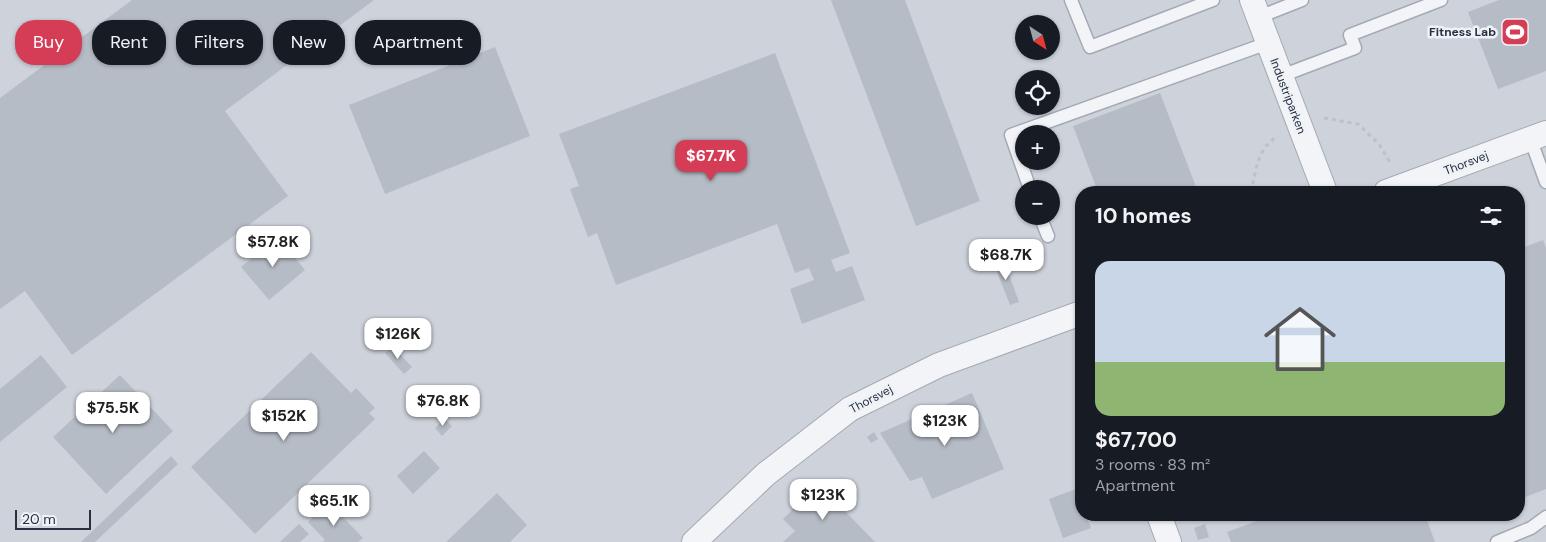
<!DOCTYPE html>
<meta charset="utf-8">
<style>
:root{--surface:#171b24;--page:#20242c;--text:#f1f3f6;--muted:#9ea1a6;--accent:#d53d56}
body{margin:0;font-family:"DM Sans",sans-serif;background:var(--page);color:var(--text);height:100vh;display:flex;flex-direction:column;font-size:19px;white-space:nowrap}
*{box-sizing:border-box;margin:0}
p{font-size:16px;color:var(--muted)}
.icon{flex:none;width:28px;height:28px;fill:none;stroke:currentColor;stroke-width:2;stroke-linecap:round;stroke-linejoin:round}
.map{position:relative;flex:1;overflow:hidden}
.side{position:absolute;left:1075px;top:186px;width:450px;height:335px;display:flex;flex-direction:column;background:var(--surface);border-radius:20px;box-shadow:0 1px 4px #0004}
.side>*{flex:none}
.top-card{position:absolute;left:15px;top:20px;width:475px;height:45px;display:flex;gap:10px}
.needle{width:32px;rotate:144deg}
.controls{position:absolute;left:1015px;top:15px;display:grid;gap:10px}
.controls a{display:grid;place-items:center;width:45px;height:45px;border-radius:50%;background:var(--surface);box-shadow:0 1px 4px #0004;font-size:25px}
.scale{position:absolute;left:15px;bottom:12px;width:76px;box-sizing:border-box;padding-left:5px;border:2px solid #273141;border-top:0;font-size:14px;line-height:18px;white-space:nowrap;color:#273141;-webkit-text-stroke:4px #eff2f7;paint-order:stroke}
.price{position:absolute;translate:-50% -42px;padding:0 11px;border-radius:10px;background:#fff;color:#222;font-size:16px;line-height:32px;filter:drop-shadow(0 1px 2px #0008)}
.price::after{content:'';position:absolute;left:50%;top:30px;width:15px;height:11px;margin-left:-8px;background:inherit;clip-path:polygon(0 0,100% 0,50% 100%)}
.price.selected{background:var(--accent);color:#fff}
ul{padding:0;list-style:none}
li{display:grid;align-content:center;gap:10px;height:265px;padding:0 20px}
li span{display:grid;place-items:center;height:155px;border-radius:15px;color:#555}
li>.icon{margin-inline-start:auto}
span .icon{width:90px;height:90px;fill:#fffc;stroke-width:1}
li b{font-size:21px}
h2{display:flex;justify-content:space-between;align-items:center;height:60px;padding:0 20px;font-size:21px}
.chip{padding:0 18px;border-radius:20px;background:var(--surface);box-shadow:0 1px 4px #0004;font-size:18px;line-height:45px}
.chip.selected{background:var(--accent);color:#fff}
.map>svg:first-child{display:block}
</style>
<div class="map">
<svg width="1546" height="542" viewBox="0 0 1546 542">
<rect width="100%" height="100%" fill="#dfe3e9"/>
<path fill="#cdd2db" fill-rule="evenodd" d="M0 0H1546V542H0ZM1024 24H1051V51H1024ZM1024 79H1051V106H1024ZM1024 134H1051V161H1024ZM1024 189H1051V216H1024ZM1081 192H1519V515H1081Z"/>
<path fill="#b6bcc6" d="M132 0H374L225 111 288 196 72 355 25 291 0 309V98Z
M831 0H905L980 201 916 226Z
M1499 0H1546V71L1498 89 1468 12Z
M495 47 530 136 385 194 349 105Z
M775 53 850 253 831 260 836 272 852 266 865 300 802 324 790 289 814 280 809 268 795 273 777 224 616 285 597 233 588 237 570 189 579 186 559 134Z
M1160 93 1198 192H1098L1073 126Z
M278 237 305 270 269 300 241 267Z
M1543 240 1546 248V489L1520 499 1519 494V249Z
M1003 258 1019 302 1010 305 993 262Z
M392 346 412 367 404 374 385 353Z
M311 352 351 393 356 388 375 408 369 413 375 419 255 534 191 467Z
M41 355 67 387 0 442V389Z
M120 375 173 431 106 494 53 437Z
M972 393 1004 469 932 499 922 477 910 481 880 433Z
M445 419 452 426 442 436 435 428Z
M874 432 878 439 871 443 867 437Z
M424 451 440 468 413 494 397 476Z
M171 456 178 464 95 542H81Z
M819 484 875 542H783L795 531 783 519Z
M1076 489 1081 503V515H1086L1091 528 1063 538 1049 499Z
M497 493 527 525 510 542H446Z
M329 503 363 538 358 542H322L325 540 308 522Z
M1273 515H1425L1435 542H1231L1227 532Z
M299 524 309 534 300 542H280Z
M1205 524 1209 537 1198 540 1194 528Z"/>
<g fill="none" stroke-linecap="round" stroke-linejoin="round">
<defs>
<path id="lane" d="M1071 0 1090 47 1213 0
M1259 17 1302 0
M1281 76 1355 48 1350 35 1441 0
M1530 138 1546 182
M1030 189 1011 135 1268 43
M1040 216 1048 236
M1497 542 1531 528 1546 517"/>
<path id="street" d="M1252 0 1325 192
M1386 192 1546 133
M1159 515 1169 542
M694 542 766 474 850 409 939 365 1081 313"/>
</defs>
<use href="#lane" stroke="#a4aab3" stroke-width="15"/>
<use href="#street" stroke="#a4aab3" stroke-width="26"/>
<path stroke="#bdc1c8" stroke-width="3" stroke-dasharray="4 4" stroke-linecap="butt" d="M1324 118 1358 124 1379 144 1391 164
M1251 192C1256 171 1257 148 1278 136"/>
<use href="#lane" stroke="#f2f4f7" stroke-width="12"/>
<use href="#street" stroke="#f2f4f7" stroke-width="24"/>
</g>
<defs>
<symbol id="stadium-square" viewBox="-11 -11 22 22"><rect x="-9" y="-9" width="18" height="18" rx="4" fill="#d53d56" stroke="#eff2f7"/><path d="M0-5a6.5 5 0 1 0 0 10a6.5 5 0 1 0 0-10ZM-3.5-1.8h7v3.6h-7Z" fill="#fff"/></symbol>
</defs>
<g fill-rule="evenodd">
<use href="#stadium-square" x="1499" y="16" width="32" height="32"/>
</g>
<g text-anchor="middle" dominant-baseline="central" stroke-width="5" stroke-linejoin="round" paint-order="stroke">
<g font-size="12" font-weight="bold" fill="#273141" stroke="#eff2f7" text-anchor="end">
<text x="1496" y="32">Fitness Lab</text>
</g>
<g font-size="12" fill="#273141" stroke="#eff2f7">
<text transform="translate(1288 96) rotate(69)">Industriparken</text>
<text transform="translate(1466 163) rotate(-21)">Thorsvej</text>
<text transform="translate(871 399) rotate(-28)">Thorsvej</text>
</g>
</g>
</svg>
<div class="controls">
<a><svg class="needle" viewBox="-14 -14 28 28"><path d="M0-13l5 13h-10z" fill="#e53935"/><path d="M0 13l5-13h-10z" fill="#9ea1a6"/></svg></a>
<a><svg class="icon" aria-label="locate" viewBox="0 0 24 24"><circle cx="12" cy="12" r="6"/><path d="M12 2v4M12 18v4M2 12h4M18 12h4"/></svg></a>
<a>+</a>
<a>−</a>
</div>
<div class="scale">20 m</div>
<b class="price selected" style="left:711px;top:182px">$67.7K</b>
<b class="price" style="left:273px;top:268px">$57.8K</b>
<b class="price" style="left:1006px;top:281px">$68.7K</b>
<b class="price" style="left:398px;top:360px">$126K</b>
<b class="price" style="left:443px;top:427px">$76.8K</b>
<b class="price" style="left:113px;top:434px">$75.5K</b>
<b class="price" style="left:284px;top:442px">$152K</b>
<b class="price" style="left:945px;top:447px">$123K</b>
<b class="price" style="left:823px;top:521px">$123K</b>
<b class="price" style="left:334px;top:527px">$65.1K</b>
<div class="top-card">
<a class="chip selected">Buy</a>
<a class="chip">Rent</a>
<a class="chip">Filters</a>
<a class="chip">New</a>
<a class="chip">Apartment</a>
</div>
<section class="side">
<h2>10 homes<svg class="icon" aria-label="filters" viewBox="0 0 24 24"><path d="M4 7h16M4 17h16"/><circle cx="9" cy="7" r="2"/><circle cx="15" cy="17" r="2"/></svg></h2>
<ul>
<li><span style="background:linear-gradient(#c9d6e8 65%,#8fb573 0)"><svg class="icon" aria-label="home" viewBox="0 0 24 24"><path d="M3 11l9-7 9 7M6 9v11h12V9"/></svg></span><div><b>$67,700</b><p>3 rooms · 83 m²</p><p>Apartment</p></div></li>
</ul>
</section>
</div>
